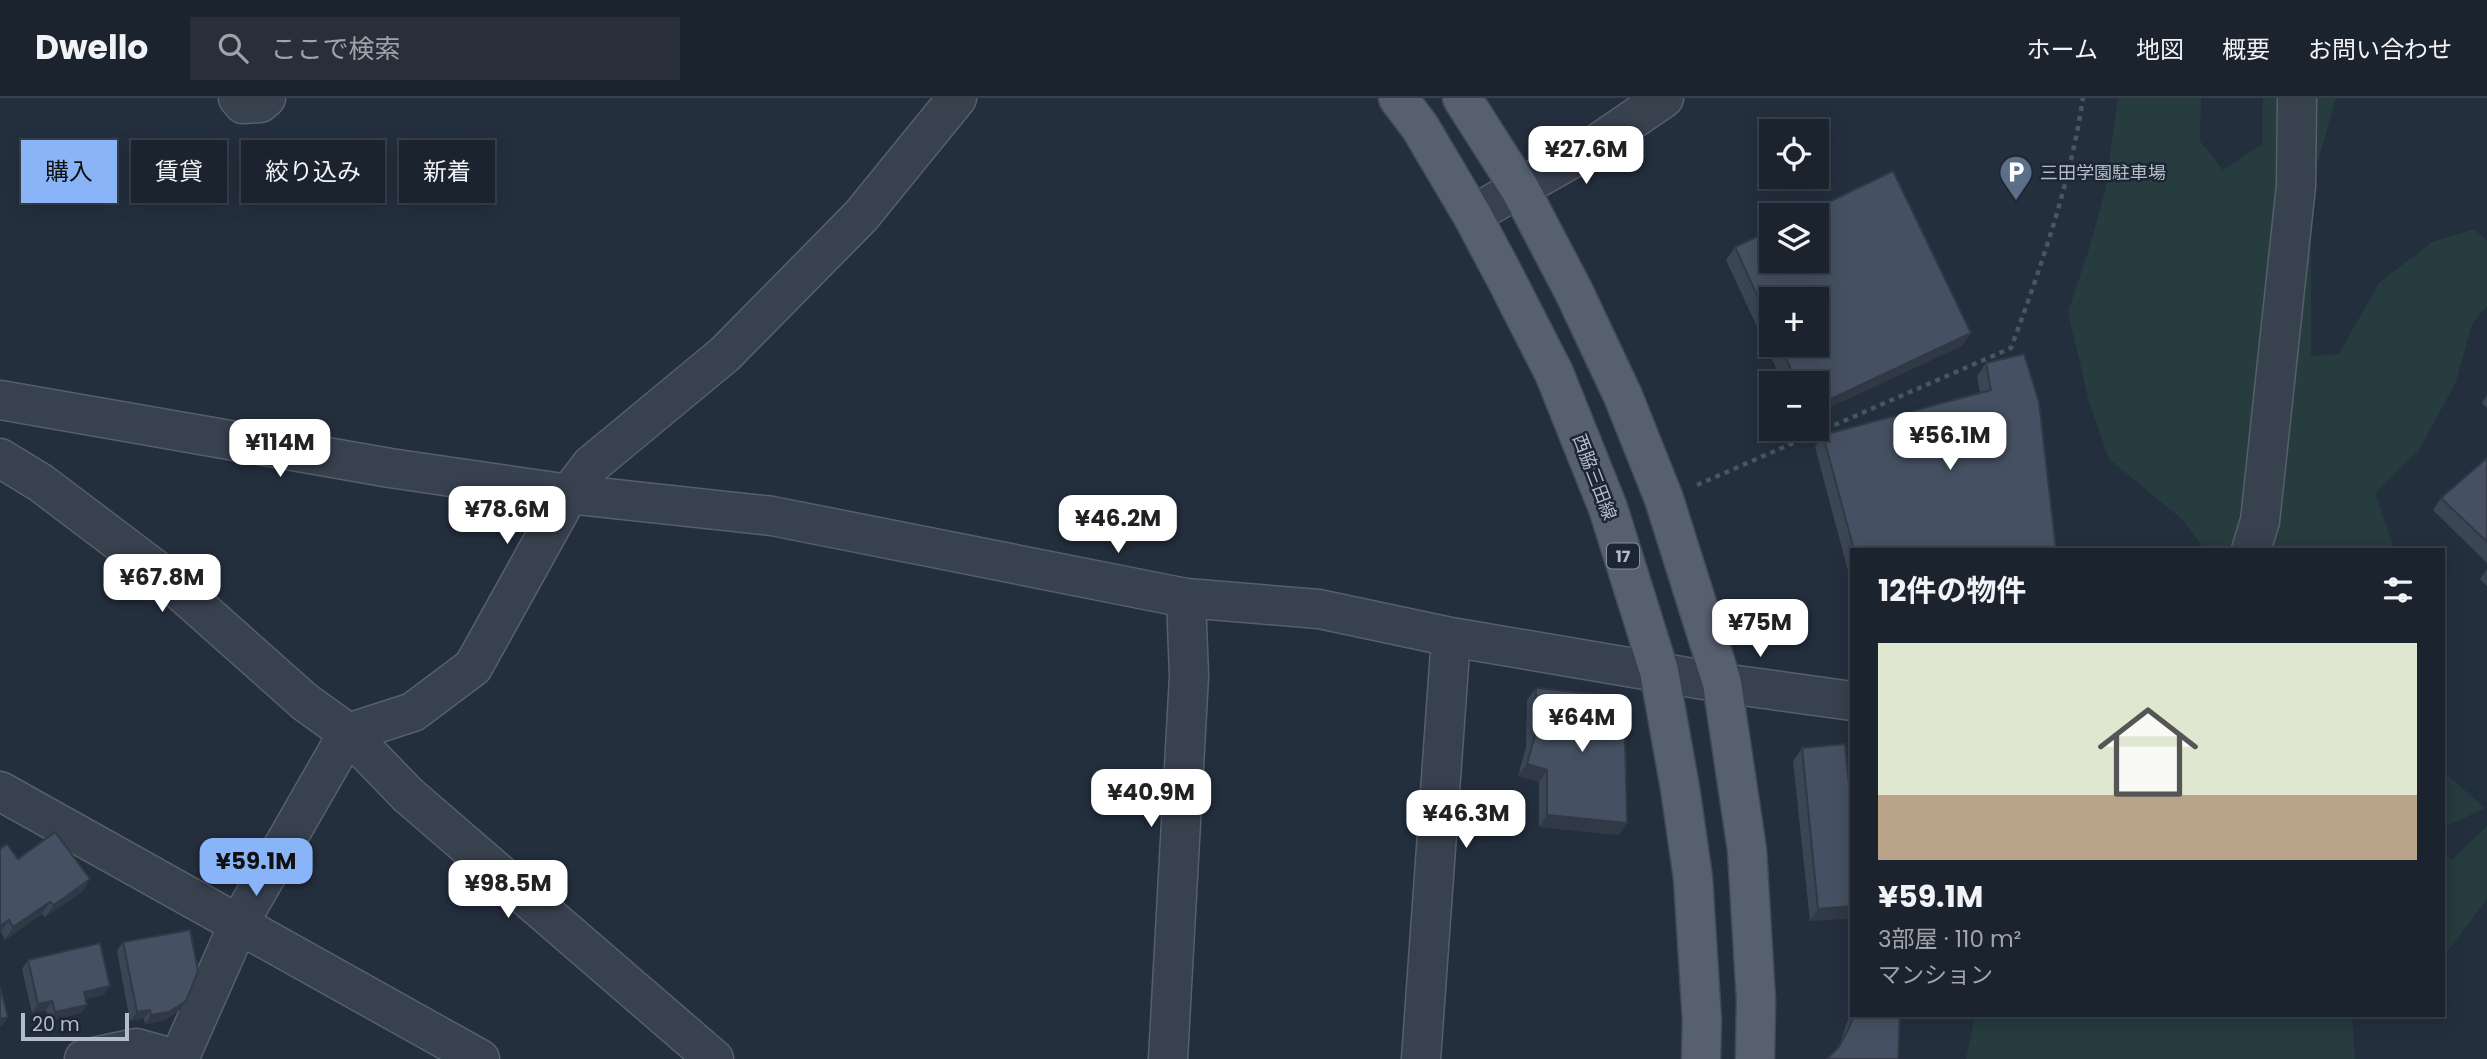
<!DOCTYPE html>
<html lang="ja">
<meta charset="utf-8">
<style>
:root{--surface:#1b232e;--page:#282f3a;--text:#f1f3f6;--muted:#a0a4aa;--line:#39404a;--accent:#8ab4f8}
body{margin:0;font-family:Poppins,"Noto Sans JP",sans-serif;background:var(--page);color:var(--text);height:100vh;display:flex;flex-direction:column;font-size:26px;white-space:nowrap}
*{box-sizing:border-box;margin:0}
p{font-size:23px;color:var(--muted)}
.icon{flex:none;width:38px;height:38px;fill:none;stroke:currentColor;stroke-width:2;stroke-linecap:round;stroke-linejoin:round}
.map{position:relative;flex:1;overflow:hidden}
.side{position:absolute;left:1850px;top:450px;width:595px;height:469px;display:flex;flex-direction:column;background:var(--surface);border-radius:0px;box-shadow:0 4px 18px #0003,0 0 0 2px var(--line)}
.side>*{flex:none}
.top-card{position:absolute;left:21px;top:42px;width:665px;height:63px;display:flex;gap:14px}
.buttons{position:absolute;left:1759px;top:21px;display:grid;gap:14px}
.buttons a{display:grid;place-items:center;width:70px;height:70px;border-radius:0px;background:var(--surface);box-shadow:0 4px 18px #0003,0 0 0 2px var(--line);font-size:35px}
.scale{position:absolute;left:21px;bottom:18px;width:108px;box-sizing:border-box;padding-left:7px;border:4px solid #b4bcc9;border-top:0;font-size:19px;line-height:24px;white-space:nowrap;color:#b4bcc9;-webkit-text-stroke:5px #1d2633;paint-order:stroke}
.price{position:absolute;translate:-50% -60px;padding:0 16px;border-radius:14px;background:#fff;color:#222;font-size:23px;line-height:46px;filter:drop-shadow(0 2px 4px #0008)}
.price::after{content:'';position:absolute;left:50%;top:42px;width:21px;height:16px;margin-left:-10px;background:inherit;clip-path:polygon(0 0,100% 0,50% 100%)}
.price.on{background:var(--accent);color:#111}
ul{padding:0;list-style:none}
li{display:grid;align-content:center;gap:14px;height:371px;padding:0 28px}
li+li{border-top:2px solid var(--line)}
li span{display:grid;place-items:center;height:217px;border-radius:0px;color:#555}
li>.icon{margin-inline-start:auto}
span .icon{width:126px;height:126px;fill:#fffc;stroke-width:1}
li b{font-size:30px}
h2{display:flex;justify-content:space-between;align-items:center;height:84px;padding:0 28px;font-size:30px}
.pill{padding:0 24px;border-radius:0px;background:var(--surface);box-shadow:0 4px 18px #0003,0 0 0 2px var(--line);font-size:24px;line-height:63px}
.pill.on{background:var(--accent);color:#111}
header{display:flex;align-items:center;gap:42px;box-sizing:border-box;height:98px;padding:0 35px;background:var(--surface);border-bottom:2px solid var(--line)}
header strong{font-size:33px}
nav{display:flex;gap:38px;margin-inline-start:auto;font-size:24px}
.search{width:490px;height:63px;background:var(--page);display:flex;align-items:center;gap:18px;box-sizing:border-box;padding:0 24px;border-radius:0px;color:var(--muted);font-size:26px}
.map>svg:first-child{display:block}
</style>
<header>
<strong>Dwello</strong>
<div class="search"><svg class="icon" aria-label="search" viewBox="0 0 24 24"><circle cx="10" cy="10" r="6"/><path d="M15 15l6 6"/></svg>ここで検索</div>
<nav><a>ホーム</a><a>地図</a><a>概要</a><a>お問い合わせ</a></nav>
</header>
<div class="map">
<svg width="2487" height="961" viewBox="0 0 2487 961">
<rect width="100%" height="100%" fill="#242f3e"/>
<path fill="#263c3f" d="M2118 0H2201L2200 43 2223 72 2262 46 2263 0H2336L2311 88V258L2339 256 2379 185 2432 144 2474 131 2487 143V208L2472 226 2456 284 2419 352 2375 395 2394 451H2204L2183 422 2109 361 2089 304 2068 214 2090 148 2105 93Z
M2443 673 2485 710 2443 730Z
M2487 728V801L2443 860V749L2451 763Z
M1975 917H2352L2355 961H1966Z"/>
<g fill="none" stroke-linecap="round" stroke-linejoin="round">
<defs>
<path id="minor" d="M238 0 243 6 260 5 266 0
M0 302 390 370 569 396 772 418 1186 500 1319 511 1451 539 1722 585 1852 603
M0 360 41 385 160 475 305 604 348 635 408 697 714 961
M2251 452 2260 423 2296 88 2297 0
M84 961 136 950 176 961
M179 961 239 825 348 635 413 614 473 569 569 396 591 367 725 256 861 118 957 0
M1168 961 1189 578 1186 500
M1421 961 1451 539"/>
<path id="tertiary" d="M1472 117 1591 50 1664 0
M0 693 480 961"/>
<path id="primary" d="M1398 0 1420 29 1472 117 1506 181 1554 275 1608 410 1659 573 1680 690 1693 780 1702 923 1701 961
M1462 0 1520 91 1573 192 1623 298 1664 401 1722 585 1747 752 1756 902 1755 961"/>
</defs>
<use href="#minor" stroke="#565f6c" stroke-width="41"/>
<use href="#tertiary" stroke="#565f6c" stroke-width="41"/>
<use href="#primary" stroke="#414a57" stroke-width="41"/>
<path stroke="#44595c" stroke-width="4.5" stroke-dasharray="5 5" stroke-linecap="butt" d="M1697 387 2011 250C2041 169 2070 86 2083 0"/>
<use href="#minor" stroke="#38414e" stroke-width="38"/>
<use href="#tertiary" stroke="#38414e" stroke-width="38"/>
<use href="#primary" stroke="#56606e" stroke-width="38"/>
</g>
<path fill="#3b4654" fill-rule="evenodd" d="M1735 149 1971 235 1962 248 1816 285H1783L1726 162ZM1771 201 1816 247H1771Z
M1986 265 2056 452H1852V488L1815 349 1823 337 1980 294 1977 278Z
M2487 297V310L2482 305Z
M2487 360V465L2433 412 2441 400Z
M2487 471V488L2480 481Z
M1536 590 1627 725 1618 737 1539 729V684L1518 678 1526 649 1527 602Z
M1802 650 1852 716V820L1810 823 1793 663Z
M18 761 90 781 82 794 45 819 42 816 5 842 1 834Z
M123 844 186 903 180 912 163 923 145 926 144 920 130 923 117 853Z
M28 862 104 897 85 901 87 907 81 915 49 923 46 912 32 915 22 871Z
M1852 909V917H1900L1835 953 1841 943Z"/>
<path fill="#303945" d="M1971 235 1962 248 1816 316V308Z
M1527 666 1547 672 1539 684 1518 678Z
M1547 717 1627 725 1618 737 1539 729Z
M90 781 82 794 45 819 54 807Z
M50 804 42 816 5 842 13 829Z
M1852 808V820L1810 823 1818 811Z
M9 822 0 835V828Z
M110 888 104 897 77 903 84 894Z
M52 903 46 912 32 915 38 906Z
M186 903 180 912 163 923 145 926 151 917Z
M87 907 81 915 49 923 55 914Z
M150 912 144 920 130 923 137 914Z
M8 919 2 928H0V921Z"/>
<path fill="#455162" stroke="#303945" stroke-width="2" d="M1893 73 1971 235 1816 308V285H1797L1780 247H1816V201H1771V228L1735 149 1771 132V163H1816V117H1802Z
M2024 256 2039 304 2056 451 1854 452 1823 337 1991 292 1986 265Z
M2487 360V444L2441 400Z
M1536 590 1624 599 1627 725 1547 717V672L1527 666 1535 637Z
M1845 646 1852 716V808L1818 811 1802 650Z
M55 734 90 781 54 807 50 804 13 829 9 822 0 828V751L7 746 18 761Z
M190 832 198 873 186 903 169 914 151 917 150 912 137 914 123 844Z
M100 845 110 888 84 894 87 907 55 914 52 903 38 906 28 862Z
M0 889 8 919 0 921Z
M1854 917H1900L1898 961H1827L1839 949 1849 930Z"/>
<defs>
<symbol id="parking-pin" viewBox="-11 -11 22 30"><path d="M0 17L-7.5 6A9.5 9.5 0 1 1 7.5 6Z" fill="#5c6f8a" stroke="#1d2633"/><path d="M-3.5-5.5H1a3.5 3.5 0 0 1 0 7H-1V5.5H-3.5ZM-1-3.4V-.6H.8a1.4 1.4 0 0 0 0-2.8Z" fill="#fff"/></symbol>
</defs>
<g fill-rule="evenodd">
<use href="#parking-pin" x="1997" y="55" width="38" height="52"/>
</g>
<g text-anchor="middle" dominant-baseline="central" stroke-width="5" stroke-linejoin="round" paint-order="stroke">
<rect fill="#1d2633" stroke="#878f9c" stroke-width="2" x="1607" y="445.5" width="32" height="25" rx="5"/>
<g font-size="16" font-weight="bold" fill="#b4bcc9">
<text x="1623" y="458">17</text>
</g>
<g font-size="18" fill="#b4bcc9" stroke="#1d2633" text-anchor="start">
<text x="2040" y="74">三田学園駐車場</text>
</g>
<g font-size="18" fill="#b4bcc9" stroke="#1d2633">
<text transform="translate(1595 379) rotate(69)">西脇三田線</text>
</g>
</g>
</svg>
<div class="buttons">
<a><svg class="icon" aria-label="locate" viewBox="0 0 24 24"><circle cx="12" cy="12" r="6"/><path d="M12 2v4M12 18v4M2 12h4M18 12h4"/></svg></a>
<a><svg class="icon" aria-label="layers" viewBox="0 0 24 24"><path d="M12 4l9 5-9 5-9-5zM3 14l9 5 9-5"/></svg></a>
<a>+</a>
<a>−</a>
</div>
<div class="scale">20 m</div>
<b class="price" style="left:1586px;top:88px">¥27.6M</b>
<b class="price" style="left:1950px;top:374px">¥56.1M</b>
<b class="price" style="left:280px;top:381px">¥114M</b>
<b class="price" style="left:507px;top:448px">¥78.6M</b>
<b class="price" style="left:1118px;top:457px">¥46.2M</b>
<b class="price" style="left:162px;top:516px">¥67.8M</b>
<b class="price" style="left:1760px;top:561px">¥75M</b>
<b class="price" style="left:1582px;top:656px">¥64M</b>
<b class="price" style="left:1151px;top:731px">¥40.9M</b>
<b class="price" style="left:1466px;top:752px">¥46.3M</b>
<b class="price on" style="left:256px;top:800px">¥59.1M</b>
<b class="price" style="left:508px;top:822px">¥98.5M</b>
<div class="top-card">
<a class="pill on">購入</a>
<a class="pill">賃貸</a>
<a class="pill">絞り込み</a>
<a class="pill">新着</a>
</div>
<section class="side">
<h2>12件の物件<svg class="icon" aria-label="filters" viewBox="0 0 24 24"><path d="M4 7h16M4 17h16"/><circle cx="9" cy="7" r="2"/><circle cx="15" cy="17" r="2"/></svg></h2>
<ul>
<li><span style="background:linear-gradient(#dfe7d0 70%,#b9a48a 0)"><svg class="icon" aria-label="home" viewBox="0 0 24 24"><path d="M3 11l9-7 9 7M6 9v11h12V9"/></svg></span><div><b>¥59.1M</b><p>3部屋 · 110 m²</p><p>マンション</p></div></li>
</ul>
</section>
</div>
